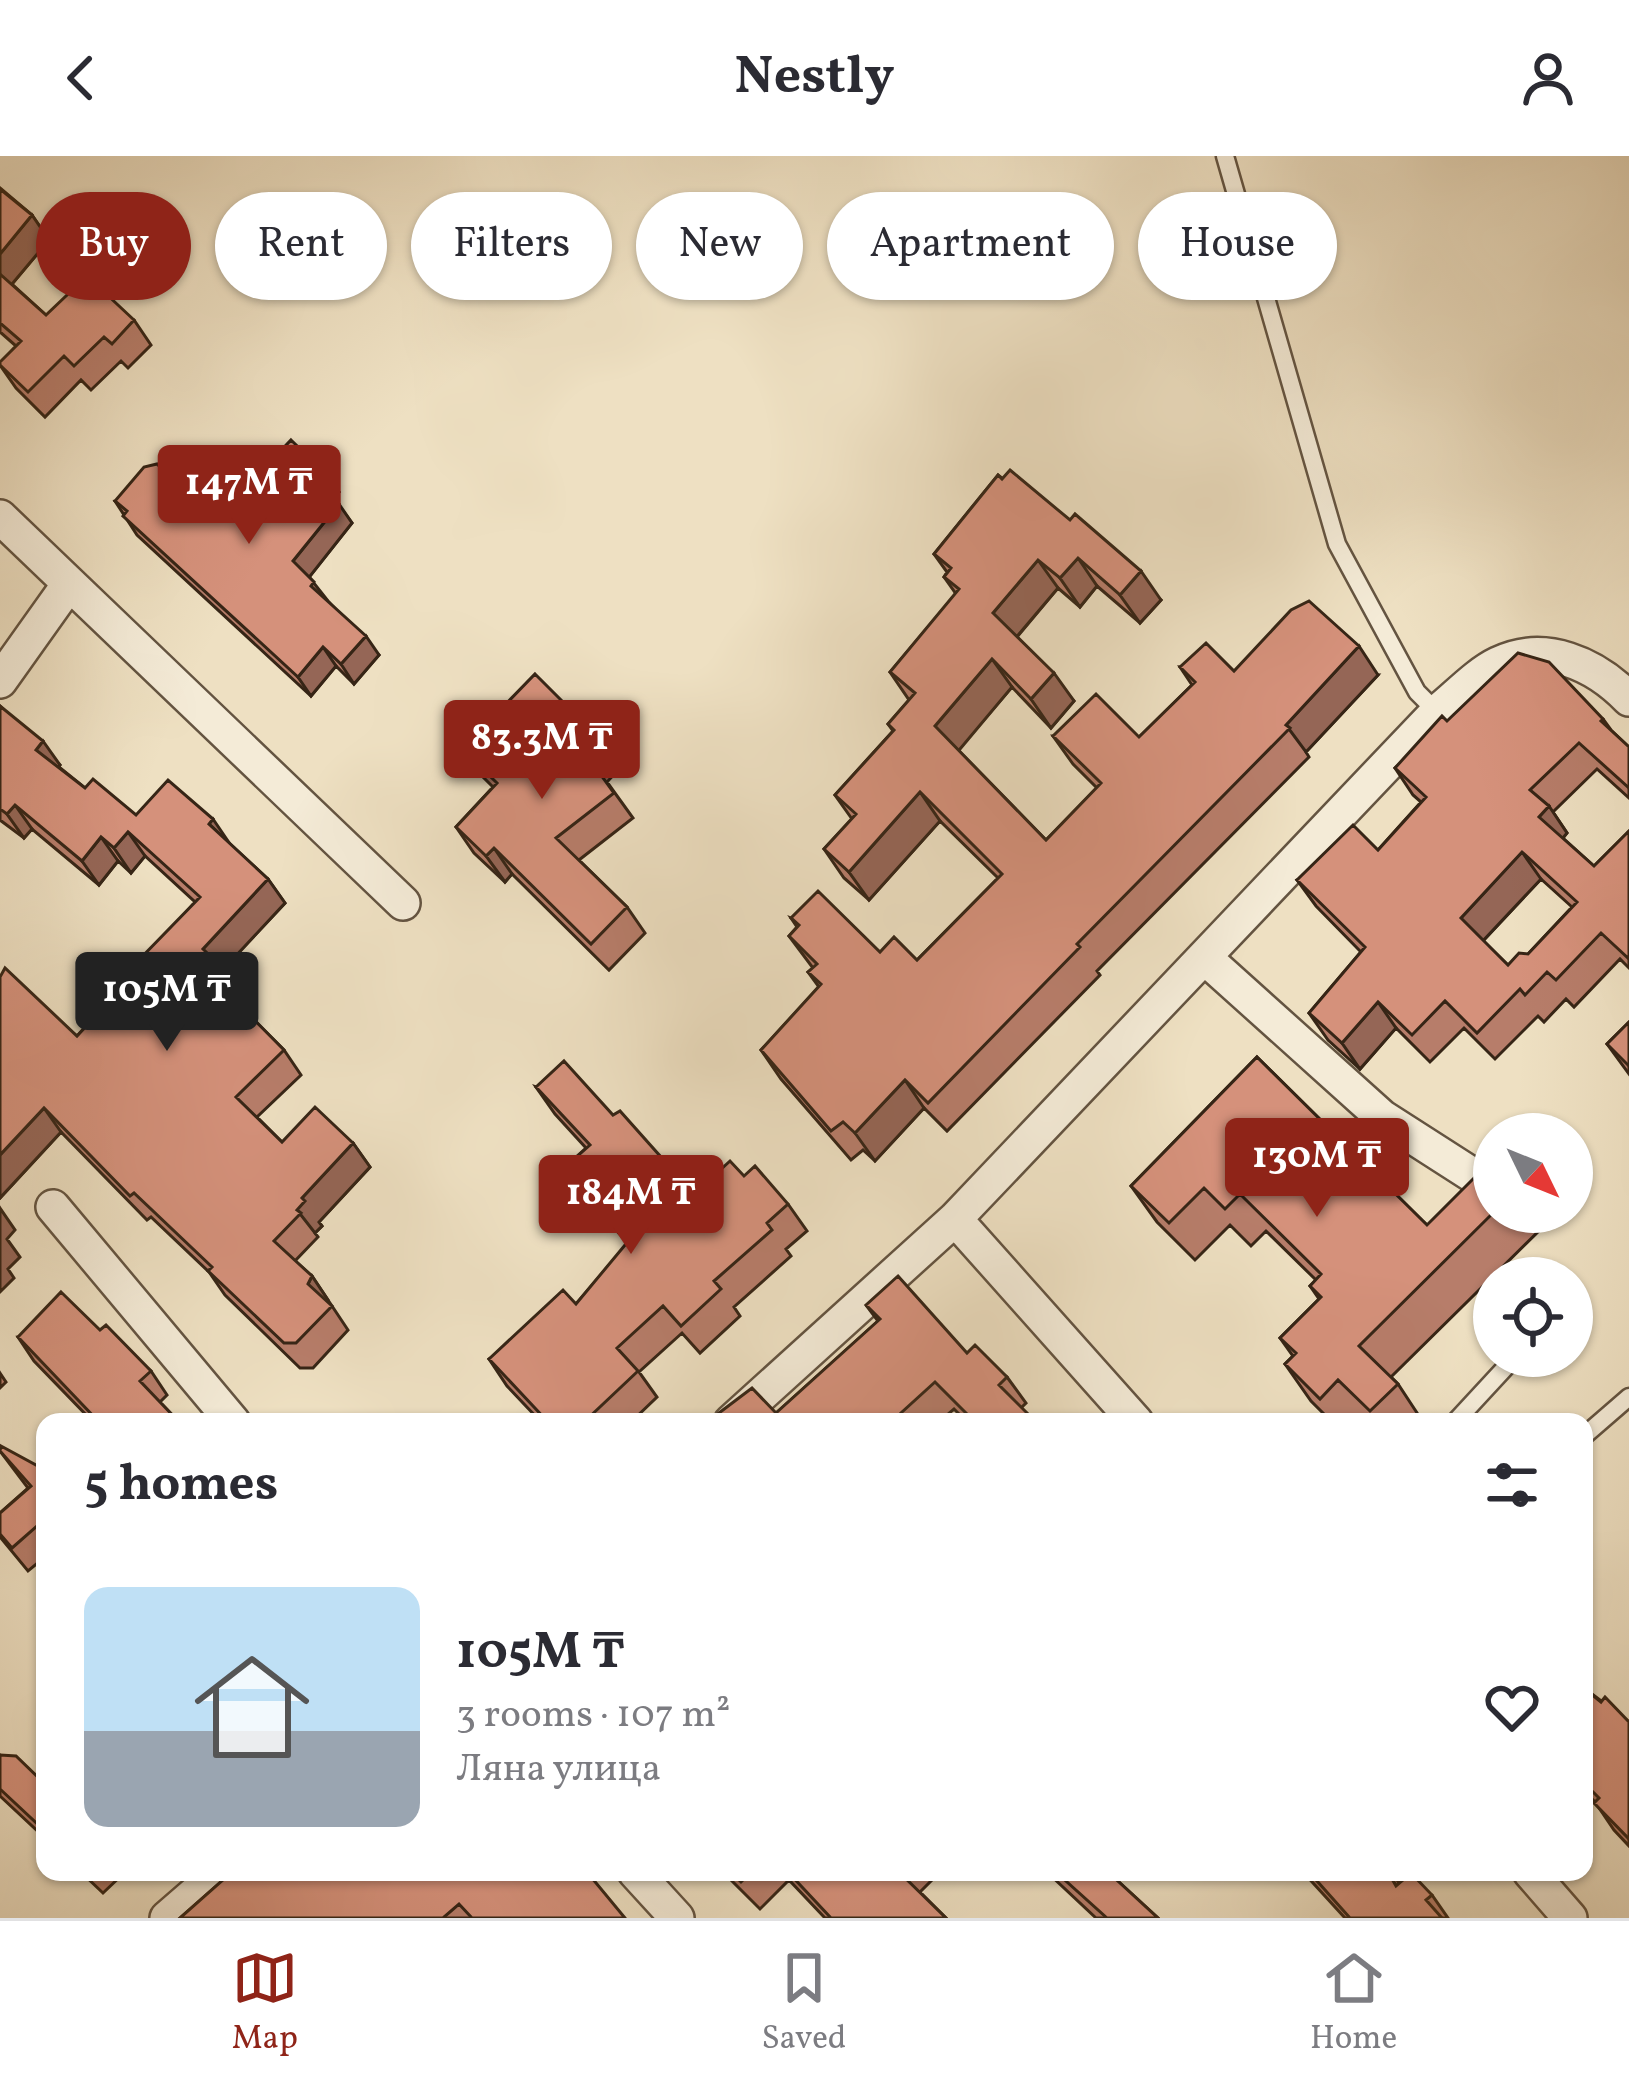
<!DOCTYPE html>
<meta charset="utf-8">
<style>
:root{--surface:#fff;--page:#f7f7f7;--text:#2b2b33;--muted:#7c7c81;--line:#e1e1e2;--accent:#8f2418}
body{margin:0;font-family:Vollkorn,serif;background:var(--page);color:var(--text);height:100vh;display:flex;flex-direction:column;font-size:45px;white-space:nowrap}
*{box-sizing:border-box;margin:0}
p{font-size:39px;color:var(--muted)}
.icon{flex:none;width:66px;height:66px;fill:none;stroke:currentColor;stroke-width:2;stroke-linecap:round;stroke-linejoin:round}
.map{position:relative;flex:1;overflow:hidden}
.side{position:absolute;left:36px;top:1257px;width:1557px;height:468px;display:flex;flex-direction:column;background:var(--surface);border-radius:24px;box-shadow:0 3px 9px #0004}
.side>*{flex:none}
.guide{position:absolute;left:36px;top:36px;width:1557px;height:108px;display:flex;gap:24px}
.needle{width:78px;rotate:133deg}
.tools{position:absolute;left:1473px;top:957px;display:grid;gap:24px}
.tools a{display:grid;place-items:center;width:120px;height:120px;border-radius:50%;background:var(--surface);box-shadow:0 3px 9px #0004;font-size:60px}
.price{position:absolute;translate:-50% -102px;padding:0 27px;border-radius:12px;background:var(--accent);color:#fff;font-size:39px;line-height:78px;filter:drop-shadow(0 3px 6px #0008)}
.price::after{content:'';position:absolute;left:50%;top:72px;width:36px;height:27px;margin-left:-18px;background:inherit;clip-path:polygon(0 0,100% 0,50% 100%)}
.price.selected{background:#222;color:#fff}
ul{padding:0;list-style:none}
li{display:flex;align-items:center;gap:36px;height:300px;padding:0 48px}
li span{display:grid;place-items:center;flex:none;width:336px;height:240px;border-radius:24px;color:#555}
li>.icon{margin-inline-start:auto}
span .icon{width:144px;height:144px;fill:#fffc;stroke-width:1}
li b{font-size:51px}
h2{display:flex;justify-content:space-between;align-items:center;height:144px;padding:0 48px;font-size:51px}
.pill{padding:0 42px;border-radius:54px;background:var(--surface);box-shadow:0 3px 9px #0004;font-size:42px;line-height:108px}
.pill.selected{background:var(--accent);color:#fff}
header{display:flex;justify-content:space-between;align-items:center;height:156px;padding:0 48px;background:var(--surface);font-size:54px;font-weight:700}
.tabs{display:flex;justify-content:space-around;align-items:center;height:168px;border-top:3px solid var(--line);background:var(--surface);font-size:33px;color:var(--muted)}
.tabs a{display:grid;justify-items:center;gap:6px}
.tabs .selected{color:var(--accent)}
.map>svg:first-child{display:block}
</style>
<header><svg class="icon" aria-label="back" viewBox="0 0 24 24"><path d="M15 5l-7 7 7 7"/></svg>Nestly<svg class="icon" aria-label="person" viewBox="0 0 24 24"><circle cx="12" cy="8" r="4"/><path d="M4 21q1-7 8-7t8 7"/></svg></header>
<div class="map">
<svg width="1629" height="1762" viewBox="0 0 1629 1762">
<rect width="100%" height="100%" fill="#eee0c2"/>
<filter id="stains"><feTurbulence type="fractalNoise" baseFrequency=".00167" numOctaves="4"/><feColorMatrix values="0 0 0 0 .2 0 0 0 0 .09 0 0 0 0 .02 0 0 0 .5 -.17"/></filter>
<radialGradient id="worn" r=".72"><stop offset=".6" stop-color="#630" stop-opacity="0"/><stop offset="1" stop-color="#630" stop-opacity=".3"/></radialGradient>
<g fill="none" stroke-linecap="round" stroke-linejoin="round">
<defs>
<path id="lane" d="M1225 0 1337 388 1417 536 1437 556
M1455 1266 1516 1200
M1584 1280 1629 1241"/>
<path id="street" d="M0 361 403 747
M0 525 69 428
M1204 801 1382 961 1474 1020
M53 1051 233 1266
M955 1063 1136 1266
M731 1266 955 1063 1437 556C1456 541 1477 518 1498 508 1545 485 1595 508 1629 543
M635 1716 677 1762
M1530 1716 1570 1762
M167 1762 220 1716"/>
</defs>
<use href="#lane" stroke="#645441" stroke-width="21"/>
<use href="#street" stroke="#645441" stroke-width="38"/>
<use href="#lane" stroke="#f4ebd7" stroke-width="16"/>
<use href="#street" stroke="#f4ebd7" stroke-width="33"/>
</g>
<path fill="#b77d6a" stroke="#362516" stroke-width="3" fill-rule="evenodd" d="M0 32 32 59 49 84 12 128 46 159 134 164 151 189 128 212 121 205 91 234 81 224 45 261 16 232 0 209 16 190 0 176Z
M325 317 339 336 333 342 352 367 309 421 328 445 379 499 354 528 336 510 311 540 137 379 115 345 254 323Z
M998 319 1161 444 1140 467 1097 430 1080 451 1058 432 1017 481 1074 545 1051 572 1012 531 958 594 1046 684 1097 632 1073 608 1053 580 1139 581 1192 529 1180 511 1234 515 1378 519 1306 596 1309 601 1097 815 1100 819 947 975 924 952 875 1005 863 994 851 1004 781 923 761 894 819 831 808 816 813 812 789 780 797 771 791 762 880 796 917 804 998 722 940 665 869 744 844 722 824 693 852 663 835 639 893 575 888 568 909 544 890 516 956 438 944 421 947 416 934 398Z
M0 550 60 609 59 611 85 632 136 659 230 688 268 723 285 747 223 813 247 844 240 850 284 894 301 919 257 961 282 986 353 987 370 1011 319 1066 322 1070 315 1077 318 1081 295 1105 312 1120 348 1174 313 1212H300L225 1139 209 1116 151 1061 147 1064 61 976 0 1042V821L77 880 137 815 195 746 145 700 131 717 118 705 99 729 32 673 24 682 0 664Z
M1603 563 1611 574 1629 591V642L1597 613 1553 656 1567 677 1563 682 1594 710 1629 675V812L1620 803 1574 851 1566 843 1544 866 1538 860 1495 903 1464 872 1430 906 1396 872 1360 913 1328 884 1309 857 1361 796 1316 750 1297 724 1378 694 1421 646 1413 639 1395 612 1447 565ZM1541 723 1572 751 1528 798 1508 809 1483 785Z
M603 586 621 611 607 626 633 662 579 704 627 751 645 777 609 814 512 718 505 726 474 697 456 671 493 631 480 618 462 593Z
M1629 866V918L1607 888Z
M1257 901 1427 1069 1494 1056H1544L1550 1064 1391 1221 1398 1228 1423 1266H1369L1364 1261 1359 1266H1332L1311 1245 1285 1208 1293 1200 1280 1182 1319 1143 1310 1130 1316 1124 1266 1075 1251 1090 1230 1069 1195 1104 1157 1066 1131 1030Z
M536 931 613 959 694 1038 744 1020 788 1048 807 1075 786 1093 791 1100 734 1151 740 1160 700 1197 682 1177 639 1216 657 1241 631 1266H541L507 1230 489 1203 576 1148 628 1087 583 1039 564 1012 586 992 555 958Z
M866 1149 967 1197 1007 1221 1026 1247 1021 1252 1036 1266H967L954 1253 939 1266H714L776 1257 878 1165Z
M100 1174 151 1215 167 1239 160 1246 179 1266H93L34 1205 18 1181Z
M0 1217 6 1226 0 1232Z
M0 1295 45 1314V1401L28 1415 0 1381V1357L28 1332Z
M1584 1532 1629 1566V1690L1614 1674 1595 1646 1584 1635Z
M0 1599 45 1628V1682L0 1640Z
M81 1716H125L103 1737Z
M232 1716 625 1762H180Z
M723 1716H940L920 1736 946 1762H825L789 1724 760 1753Z
M1047 1716H1108L1158 1762H1096Z
M1303 1716H1393L1399 1727 1432 1739 1448 1762H1345Z"/>
<path fill="#956656" stroke="#362516" stroke-width="3" d="M32 59 49 84 7 134 0 124V98Z
M325 317 339 336 330 346 316 326Z
M339 348 352 367 307 424 293 405Z
M1078 402 1097 430 1080 451 1060 422Z
M1038 404 1058 432 1013 485 993 457Z
M1141 415 1161 444 1140 467 1120 439Z
M366 480 379 499 354 528 341 508Z
M1359 490 1378 519 1306 596 1286 569Z
M323 491 336 510 311 540 298 521Z
M992 503 1012 531 955 599 935 570Z
M1054 517 1074 545 1051 572 1031 543Z
M43 585 60 609 53 618 36 594Z
M920 636 940 665 869 744 849 716Z
M15 649 32 673 24 682 7 658Z
M1549 650 1567 677 1558 688 1539 661Z
M213 663 230 688 209 668Z
M128 676 145 700 131 717 114 692Z
M101 681 118 705 99 729 82 705Z
M494 692 512 718 505 726 486 700Z
M1522 696 1541 723 1479 789 1461 762Z
M268 723 285 747 220 817 203 793Z
M1378 846 1396 872 1360 913 1342 887Z
M905 924 924 952 875 1005 855 977Z
M44 952 61 976 0 1042V999Z
M353 987 370 1011 319 1066 322 1070 315 1077 297 1054 302 1042Z
M0 1052 15 1074 7 1083 20 1101 8 1113 14 1122 0 1136Z
M312 1120 328 1144 325 1152 308 1128Z
M1388 1716H1393L1415 1757 1396 1730Z"/>
<path fill="#d5917b" stroke="#362516" stroke-width="3" fill-rule="evenodd" d="M0 33 32 59 0 98Z
M0 118 46 159 87 120 134 164 112 188 104 181 74 210 64 200 28 236 0 209V206L21 185 0 167Z
M291 284 325 317 316 326 339 348 293 405 314 426 311 430 366 480 341 508 323 491 298 521 123 360 127 355 115 345 144 311 157 308 185 332 221 293 254 323Z
M1010 314 1070 364 1075 358 1141 415 1120 439 1078 402 1060 422 1038 404 993 457 1054 517 1031 543 992 503 935 570 1046 684 1101 627 1053 580 1096 538 1139 581 1195 526 1180 511 1206 487 1234 515 1291 454 1309 445 1359 490 1286 569 1290 572 1077 788 1080 791 928 947 905 924 855 977 843 966 831 975 761 894 821 828 808 816 817 808 789 780 799 769 791 762 818 735 880 796 894 781 917 804 1002 718 920 636 849 716 824 693 856 658 835 639 894 574 888 568 915 537 890 516 959 433 944 421 951 412 934 398 998 319 1002 323Z
M1518 497 1549 506 1603 563 1601 565 1629 591V632L1579 587 1530 634 1549 650 1539 661 1594 710 1629 675V803L1601 777 1556 824 1547 816 1525 839 1520 833 1477 877 1445 845 1412 879 1378 846 1342 887 1309 857 1365 791 1297 724 1353 669 1378 694 1426 641 1395 612 1442 560 1447 565ZM1522 696 1577 746 1528 798 1519 797 1508 809 1461 762Z
M535 518 603 586 588 601 614 637 556 682 627 751 591 788 494 692 486 700 456 671 497 627 462 593Z
M0 550 43 585 36 594 85 632 93 623 136 659 168 624 213 663 209 668 268 723 203 793 230 819 220 829 284 894 236 941 282 986 315 951 353 987 302 1042 305 1045 297 1054 301 1057 274 1085 312 1120 308 1128 332 1150 296 1187H284L208 1115 212 1111 134 1037 130 1040 44 952 0 999V821L5 812 77 880 137 815 134 809 200 741 128 676 114 692 101 681 82 705 15 649 7 658 0 653Z
M1629 866V910L1607 888Z
M1257 901 1427 1069 1494 1002V1056L1359 1190 1398 1228 1370 1255 1338 1224 1320 1243 1285 1208 1296 1197 1280 1182 1321 1141 1310 1130 1321 1118 1240 1038 1225 1053 1204 1032 1169 1067 1131 1030Z
M564 905 613 959 620 955 694 1038 730 1005 744 1020 755 1010 788 1048 767 1067 772 1074 714 1125 721 1133 681 1170 663 1150 617 1192 638 1215 584 1266H548L489 1203 563 1134 576 1148 630 1083 564 1012 590 989 536 931Z
M898 1120 967 1197 975 1189 1007 1221 999 1229 1036 1266H975L935 1226 891 1266H714L718 1263 715 1260 752 1232 776 1257 880 1163 866 1149Z
M61 1136 100 1174 106 1169 151 1215 140 1225 179 1266H99L18 1181Z
M1 1290 45 1314V1363L12 1392 0 1378V1357L31 1330 0 1295Z
M1584 1532 1601 1546 1605 1541 1629 1566V1683L1594 1647 1599 1642 1584 1627Z
M0 1599 16 1600 45 1628V1675L0 1633Z
M232 1716H587L625 1762H472L459 1748 443 1762H180Z
M731 1716H751L741 1726Z
M788 1716H899L946 1762H831Z
M1056 1716H1108L1158 1762H1107Z
M1309 1716H1388L1396 1730 1411 1717 1432 1739 1426 1744 1442 1762H1350Z"/>
<rect width="100%" height="100%" filter="url(#stains)"/>
<rect width="100%" height="100%" fill="url(#worn)"/>
</svg>
<div class="tools">
<a><svg class="needle" viewBox="-14 -14 28 28"><path d="M0-13l5 13h-10z" fill="#e53935"/><path d="M0 13l5-13h-10z" fill="#7c7c81"/></svg></a>
<a><svg class="icon" aria-label="locate" viewBox="0 0 24 24"><circle cx="12" cy="12" r="6"/><path d="M12 2v4M12 18v4M2 12h4M18 12h4"/></svg></a>
</div>
<b class="price" style="left:249px;top:391px">147M ₸</b>
<b class="price" style="left:542px;top:646px">83.3M ₸</b>
<b class="price selected" style="left:167px;top:898px">105M ₸</b>
<b class="price" style="left:1317px;top:1064px">130M ₸</b>
<b class="price" style="left:631px;top:1101px">184M ₸</b>
<div class="guide">
<a class="pill selected">Buy</a>
<a class="pill">Rent</a>
<a class="pill">Filters</a>
<a class="pill">New</a>
<a class="pill">Apartment</a>
<a class="pill">House</a>
</div>
<section class="side">
<h2>5 homes<svg class="icon" aria-label="filters" viewBox="0 0 24 24"><path d="M4 7h16M4 17h16"/><circle cx="9" cy="7" r="2"/><circle cx="15" cy="17" r="2"/></svg></h2>
<ul>
<li><span style="background:linear-gradient(#bfe0f5 60%,#9aa5b1 0)"><svg class="icon" aria-label="home" viewBox="0 0 24 24"><path d="M3 11l9-7 9 7M6 9v11h12V9"/></svg></span><div><b>105M ₸</b><p>3 rooms · 107 m²</p><p>Ляна улица</p></div><svg class="icon" aria-label="heart" viewBox="0 0 24 24"><path d="M12 20l-8-8c-3-5 5-10 8-4 3-6 11-1 8 4z"/></svg></li>
</ul>
</section>
</div>
<nav class="tabs">
<a class="selected"><svg class="icon" aria-label="map" viewBox="0 0 24 24"><path d="M3 6l6-2 6 2 6-2v14l-6 2-6-2-6 2zM9 4v14M15 6v14"/></svg>Map</a>
<a><svg class="icon" aria-label="saved" viewBox="0 0 24 24"><path d="M7 4h10v16l-5-4-5 4z"/></svg>Saved</a>
<a><svg class="icon" aria-label="home" viewBox="0 0 24 24"><path d="M3 11l9-7 9 7M6 9v11h12V9"/></svg>Home</a>
</nav>
